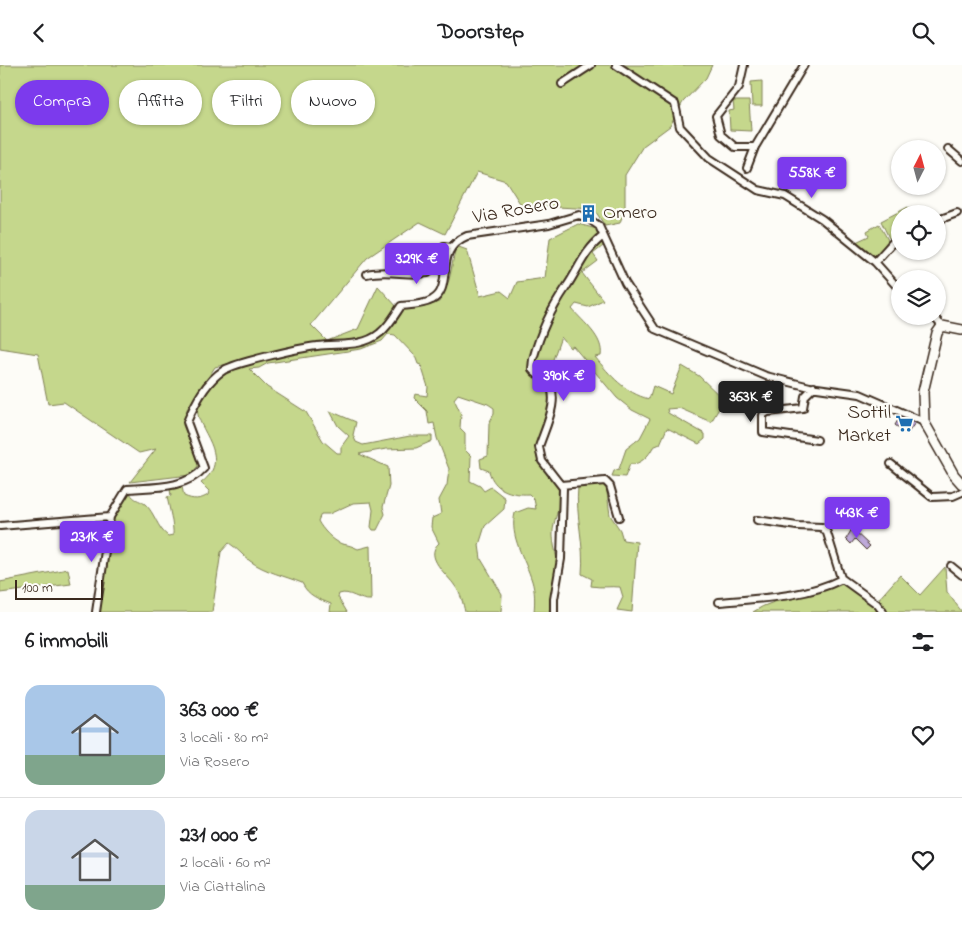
<!DOCTYPE html>
<html lang="it">
<meta charset="utf-8">
<style>
:root{--surface:#fff;--page:#f6f6f6;--text:#202124;--muted:#757577;--line:#e0e0e0;--accent:#7c3aed}
body{margin:0;font-family:"Indie Flower",sans-serif;background:var(--page);color:var(--text);height:100vh;display:flex;flex-direction:column;font-size:19px;white-space:nowrap}
*{box-sizing:border-box;margin:0}
p{font-size:16px;color:var(--muted)}
.icon{flex:none;width:28px;height:28px;fill:none;stroke:currentColor;stroke-width:2;stroke-linecap:round;stroke-linejoin:round}
.map{position:relative;height:547px;overflow:hidden}
.drawer{display:flex;flex-direction:column;background:var(--surface);flex:1}
.drawer>*{flex:none}
.top-card{position:absolute;left:15px;top:15px;width:500px;height:45px;display:flex;gap:10px}
.needle{width:32px;rotate:6deg}
.controls{position:absolute;left:891px;top:75px;display:grid;gap:10px}
.controls a{display:grid;place-items:center;width:55px;height:55px;border-radius:50%;background:var(--surface);box-shadow:0 1px 4px #0004;font-size:25px}
.scale{position:absolute;left:15px;bottom:12px;width:88px;box-sizing:border-box;padding-left:5px;border:2px solid #3b2a1e;border-top:0;font-size:14px;line-height:18px;white-space:nowrap;color:#3b2a1e;-webkit-text-stroke:4px #fdfcf7;paint-order:stroke}
.price{position:absolute;translate:-50% -42px;padding:0 11px;border-radius:5px;background:var(--accent);color:#fff;font-size:16px;line-height:32px;filter:drop-shadow(0 1px 2px #0008)}
.price::after{content:'';position:absolute;left:50%;top:30px;width:15px;height:11px;margin-left:-8px;background:inherit;clip-path:polygon(0 0,100% 0,50% 100%)}
.price.on{background:#222;color:#fff}
ul{padding:0;list-style:none}
li{display:flex;align-items:center;gap:15px;height:125px;padding:0 25px}
li+li{border-top:1px solid var(--line)}
li span{display:grid;place-items:center;flex:none;width:140px;height:100px;border-radius:15px;color:#555}
li>.icon{margin-inline-start:auto}
span .icon{width:60px;height:60px;fill:#fffc;stroke-width:1}
li b{font-size:21px}
h2{display:flex;justify-content:space-between;align-items:center;height:60px;padding:0 25px;font-size:21px}
.pill{padding:0 18px;border-radius:22px;background:var(--surface);box-shadow:0 1px 4px #0004;font-size:18px;line-height:45px}
.pill.on{background:var(--accent);color:#fff}
header{display:flex;justify-content:space-between;align-items:center;height:65px;padding:0 25px;background:var(--surface);font-size:22px;font-weight:700}
.map>svg:first-child{display:block}
</style>
<header><svg class="icon" aria-label="back" viewBox="0 0 24 24"><path d="M15 5l-7 7 7 7"/></svg>Doorstep<svg class="icon" aria-label="search" viewBox="0 0 24 24"><circle cx="10" cy="10" r="6"/><path d="M15 15l6 6"/></svg></header>
<div class="map">
<svg width="962" height="547" viewBox="0 0 962 547">
<rect width="100%" height="100%" fill="#fdfcf7"/>
<filter id="ink" filterUnits="userSpaceOnUse"><feTurbulence type="fractalNoise" baseFrequency=".02" numOctaves="2"/><feDisplacementMap in="SourceGraphic" scale="10" xChannelSelector="R" yChannelSelector="G"/><feConvolveMatrix kernelMatrix="1 2 1 2 8 2 1 2 1" color-interpolation-filters="sRGB"/></filter>
<g filter="url(#ink)">
<path fill="#c5d78c" stroke="#808055" d="M0 0H712L706 13 683 37 670 61 643 81 625 110V142L620 158 605 161 594 144 521 140 506 116 477 107 445 169 420 157 367 193 311 260 327 276 358 264 378 221 398 243 378 267 365 275 261 291 215 302 187 344 183 360 199 400 190 410 130 417 156 384 139 388 64 337 48 339 38 289 0 283Z
M762 16V41H752L751 17Z
M733 36H749L751 66 730 65 729 46 734 45Z
M908 142 912 149H900V168L889 173 881 156Z
M578 159 597 164 603 181 593 189 598 196 582 208 603 235 588 242 576 239 572 244C584 258 604 273 601 291L595 292C610 310 625 328 649 334L653 321 671 329 682 301 699 311 724 335 711 357 679 343 667 344 668 348 705 369V374L699 379 667 363 660 379 653 382C649 391 640 400 630 399L625 412 612 411 614 406 619 404 626 384 640 373 650 354 632 345 617 333 573 281 570 283 561 272 551 300 547 304 534 305 542 273 567 218C547 235 531 281 530 306 535 311 543 315 548 321 559 337 536 369 536 387 536 402 557 410 561 424 563 433 554 454 553 465 552 481 559 494 558 509L554 512 549 547H534C535 536 535 526 532 516 525 493 509 472 515 448L528 443 536 444 534 434 529 429C511 430 494 425 489 406L481 403 480 394 488 391 489 358 494 349V343L488 339 458 329 454 334 461 349 460 363 465 368V385L471 391 470 416 480 421 484 426 491 422 505 433 504 444 485 461 479 480 481 494 502 529 501 547H465C463 538 461 529 455 521 448 510 423 492 439 478L431 462 432 453 441 449 439 435 447 420 449 404 437 373 434 358 429 359 427 346 414 333 415 329 427 331 428 322 421 300 418 299 415 291 395 270 388 269 382 276 361 284 268 298 259 303 249 304 267 322 306 347 323 376 337 388H341V382L349 371 338 361 330 346 356 357 353 370 356 377 363 380 410 371H432V376L416 383 386 384 359 389 388 402 389 421 383 442 385 449 377 465H373L371 462 373 445 371 437 353 438 329 449H321L318 456C322 464 333 476 342 479 349 480 352 481 358 484L370 481 371 535C359 536 350 525 339 529L338 532 347 547H330L331 539C319 534 308 531 302 518 285 511 265 507 250 496 243 491 237 483 229 478L221 487 212 547H99L112 457 127 430 130 428C135 436 138 434 145 439 155 448 157 463 168 471L173 470C174 462 169 441 167 432L171 431 170 424 182 422 184 431C193 435 200 435 208 430L209 426 201 418C237 391 189 359 199 340 205 329 216 314 226 308 239 300 302 285 318 283 336 281 353 284 371 277 388 271 391 252 406 244 412 240 418 242 424 242 429 241 434 238 439 237L449 215 456 181 467 185 480 231 501 226 510 233 517 217 545 213 550 173Z
M879 159 888 175 875 193 856 177 869 171 867 166Z
M600 417 606 420 610 450 620 465 623 475 637 477 632 547 617 545 623 532 620 522C610 521 602 523 591 521L592 514 582 509C585 479 575 451 578 422Z
M945 502 947 527 962 547H886L877 536 900 510 920 530Z
M68 504 71 519 0 528V517Z
M843 516 873 540 878 547H753C777 530 816 532 843 516Z"/>
<path fill="#bea9d9" stroke="#3b2a1e" d="M900 352 915 358 907 369 895 360Z
M852 464 870 481 866 485 855 474 851 479 846 474Z"/>
<g fill="none" stroke-linecap="round" stroke-linejoin="round">
<defs>
<path id="street" d="M616 0 675 39 680 62 709 93 758 125 785 131 822 154 875 197 900 225
M744 0 739 22 716 51 721 70 735 82H755L804 0
M562 19 591 0
M948 84 962 96
M747 103 755 82
M938 155 957 148
M875 197 893 177 900 174
M367 209C387 204 407 211 428 208L444 181 451 182
M933 251 942 261
M814 322 805 331 803 343 768 347 763 350V367L817 375
M891 399 932 432 953 431 962 427
M561 420 605 416 610 421 619 452
M757 455 797 461 822 462 827 468 841 513 877 539 883 547
M0 461 110 452
M951 501 962 510
M719 537C761 533 804 533 842 514
M96 547 110 452 127 424C153 422 186 424 204 403L187 357C195 338 206 316 224 305 238 297 300 283 317 281 338 278 362 283 380 268 389 261 395 250 401 241 411 240 423 240 432 235 455 223 432 185 467 171L549 159 579 150 586 152 599 161 625 218 655 264 766 311 810 322 860 329 924 357
M554 547V534L561 494 563 423 542 396 539 382C544 365 562 332 547 317 543 312 536 310 532 304L533 294C541 266 550 246 567 221 579 203 585 185 603 171"/>
<path id="secondary" d="M962 265 942 261 937 268 923 327 924 357 954 410 962 419"/>
</defs>
<use href="#street" stroke="#3b2a1e" stroke-width="10"/>
<use href="#secondary" stroke="#3b2a1e" stroke-width="12"/>
<use href="#street" stroke="#fdfcf7" stroke-width="6"/>
<use href="#secondary" stroke="#fdfcf7" stroke-width="9"/>
</g>
</g>
<defs>
<symbol id="building-bare" viewBox="-9 -9 18 18"><path d="M-4-6H4V6H1V3H-1V6H-4ZM-2.5-4.3h1.7v1.8h-1.7ZM.8-4.3h1.7v1.8H.8ZM-2.5-1h1.7V.8h-1.7ZM.8-1h1.7V.8H.8Z" fill="#1f6fb2" stroke="#fdfcf7" stroke-width="2.5" paint-order="stroke"/></symbol>
<symbol id="supermarket-bare" viewBox="-9 -9 18 18"><path d="M-6-5.5h2.5l.6 2H6L4.5 2H-2.5L-4.4-4H-6ZM-1.5 3.2a1.3 1.3 0 1 0 .1 0ZM3 3.2a1.3 1.3 0 1 0 .1 0Z" fill="#1f6fb2" stroke="#fdfcf7" stroke-width="2.5" paint-order="stroke"/></symbol>
</defs>
<g fill-rule="evenodd">
<use href="#building-bare" x="576" y="136" width="25" height="25"/>
<use href="#supermarket-bare" x="892" y="346" width="25" height="25"/>
</g>
<g text-anchor="middle" dominant-baseline="central" stroke-width="4.5" stroke-linejoin="round" paint-order="stroke">
<g font-size="20" fill="#3b2a1e" stroke="#fdfcf7">
<text transform="translate(516 146) rotate(-10)">Via Rosero</text>
</g>
<g font-size="20" fill="#3b2a1e" stroke="#fdfcf7" text-anchor="start">
<text x="603" y="148">Omero</text>
<text x="891" y="348" text-anchor="end">Sottil<tspan x="891" dy="23">Market</tspan></text>
</g>
</g>
</svg>
<div class="controls">
<a><svg class="needle" viewBox="-14 -14 28 28"><path d="M0-13l5 13h-10z" fill="#e53935"/><path d="M0 13l5-13h-10z" fill="#757577"/></svg></a>
<a><svg class="icon" aria-label="locate" viewBox="0 0 24 24"><circle cx="12" cy="12" r="6"/><path d="M12 2v4M12 18v4M2 12h4M18 12h4"/></svg></a>
<a><svg class="icon" aria-label="layers" viewBox="0 0 24 24"><path d="M12 4l9 5-9 5-9-5zM3 14l9 5 9-5"/></svg></a>
</div>
<div class="scale">100 m</div>
<b class="price" style="left:812px;top:134px">558K €</b>
<b class="price" style="left:417px;top:220px">329K €</b>
<b class="price" style="left:564px;top:337px">390K €</b>
<b class="price on" style="left:751px;top:358px">363K €</b>
<b class="price" style="left:857px;top:474px">443K €</b>
<b class="price" style="left:92px;top:498px">231K €</b>
<div class="top-card">
<a class="pill on">Compra</a>
<a class="pill">Affitta</a>
<a class="pill">Filtri</a>
<a class="pill">Nuovo</a>
</div>
</div>
<section class="drawer">
<h2>6 immobili<svg class="icon" aria-label="filters" viewBox="0 0 24 24"><path d="M4 7h16M4 17h16"/><circle cx="9" cy="7" r="2"/><circle cx="15" cy="17" r="2"/></svg></h2>
<ul>
<li><span style="background:linear-gradient(#a9c7e8 70%,#7fa58c 0)"><svg class="icon" aria-label="home" viewBox="0 0 24 24"><path d="M3 11l9-7 9 7M6 9v11h12V9"/></svg></span><div><b>363 000 €</b><p>3 locali · 80 m²</p><p>Via Rosero</p></div><svg class="icon" aria-label="heart" viewBox="0 0 24 24"><path d="M12 20l-8-8c-3-5 5-10 8-4 3-6 11-1 8 4z"/></svg></li>
<li><span style="background:linear-gradient(#c9d6e8 75%,#7fa58c 0)"><svg class="icon" aria-label="home" viewBox="0 0 24 24"><path d="M3 11l9-7 9 7M6 9v11h12V9"/></svg></span><div><b>231 000 €</b><p>2 locali · 60 m²</p><p>Via Ciattalina</p></div><svg class="icon" aria-label="heart" viewBox="0 0 24 24"><path d="M12 20l-8-8c-3-5 5-10 8-4 3-6 11-1 8 4z"/></svg></li>
</ul>
</section>
